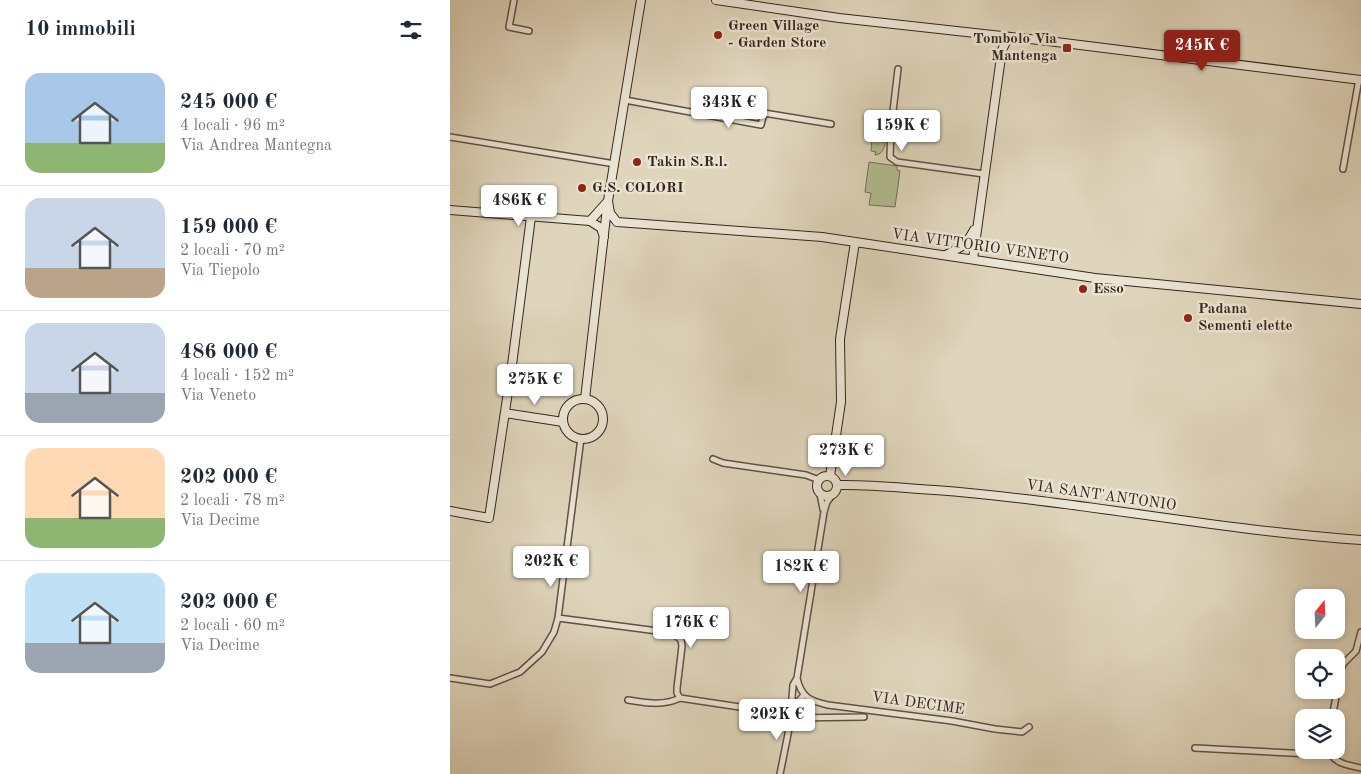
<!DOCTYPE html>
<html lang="it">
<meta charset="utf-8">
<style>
:root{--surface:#fff;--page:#f2f2f3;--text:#1f2937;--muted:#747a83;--line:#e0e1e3;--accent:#8f2418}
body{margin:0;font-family:"Old Standard TT",serif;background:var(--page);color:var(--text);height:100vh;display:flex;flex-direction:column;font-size:19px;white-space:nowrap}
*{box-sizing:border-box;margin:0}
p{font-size:16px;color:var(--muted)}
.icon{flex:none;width:28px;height:28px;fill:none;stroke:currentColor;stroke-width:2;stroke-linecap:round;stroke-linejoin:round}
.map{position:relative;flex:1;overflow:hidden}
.sheet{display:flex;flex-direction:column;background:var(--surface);width:450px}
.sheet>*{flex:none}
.needle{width:32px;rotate:18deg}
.controls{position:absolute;left:845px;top:589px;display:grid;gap:10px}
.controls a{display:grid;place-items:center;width:50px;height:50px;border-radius:10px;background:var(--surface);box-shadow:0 2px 8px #0003;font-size:25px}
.price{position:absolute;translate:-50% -42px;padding:0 11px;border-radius:5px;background:#fff;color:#222;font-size:16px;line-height:32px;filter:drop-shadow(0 1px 2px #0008)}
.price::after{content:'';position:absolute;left:50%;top:30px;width:15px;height:11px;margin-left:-8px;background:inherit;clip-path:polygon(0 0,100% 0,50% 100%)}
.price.on{background:var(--accent);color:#fff}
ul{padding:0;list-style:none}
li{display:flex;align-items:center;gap:15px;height:125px;padding:0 25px}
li+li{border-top:1px solid var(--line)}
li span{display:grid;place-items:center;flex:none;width:140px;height:100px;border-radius:15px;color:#555}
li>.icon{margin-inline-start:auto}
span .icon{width:60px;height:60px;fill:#fffc;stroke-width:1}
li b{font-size:21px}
h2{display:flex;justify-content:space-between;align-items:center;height:60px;padding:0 25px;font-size:21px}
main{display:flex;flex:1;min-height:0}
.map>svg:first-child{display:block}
</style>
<main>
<section class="sheet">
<h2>10 immobili<svg class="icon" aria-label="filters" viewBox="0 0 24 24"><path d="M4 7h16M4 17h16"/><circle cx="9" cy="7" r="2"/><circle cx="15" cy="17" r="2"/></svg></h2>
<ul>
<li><span style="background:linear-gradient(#a9c7e8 70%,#8fb573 0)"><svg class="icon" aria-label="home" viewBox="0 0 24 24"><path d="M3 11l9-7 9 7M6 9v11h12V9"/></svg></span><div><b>245 000 €</b><p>4 locali · 96 m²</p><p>Via Andrea Mantegna</p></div></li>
<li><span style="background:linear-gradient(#c9d6e8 70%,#b9a48a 0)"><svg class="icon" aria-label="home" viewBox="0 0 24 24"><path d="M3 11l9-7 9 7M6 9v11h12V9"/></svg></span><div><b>159 000 €</b><p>2 locali · 70 m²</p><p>Via Tiepolo</p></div></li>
<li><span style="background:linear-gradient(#c9d6e8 70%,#9aa5b1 0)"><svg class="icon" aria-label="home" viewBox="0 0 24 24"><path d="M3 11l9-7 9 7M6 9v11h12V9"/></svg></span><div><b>486 000 €</b><p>4 locali · 152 m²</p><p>Via Veneto</p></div></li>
<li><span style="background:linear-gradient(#ffd9b3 70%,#8fb573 0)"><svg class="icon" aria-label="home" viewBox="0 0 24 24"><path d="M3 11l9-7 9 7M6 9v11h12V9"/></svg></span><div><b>202 000 €</b><p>2 locali · 78 m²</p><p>Via Decime</p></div></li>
<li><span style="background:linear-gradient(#bfe0f5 70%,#9aa5b1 0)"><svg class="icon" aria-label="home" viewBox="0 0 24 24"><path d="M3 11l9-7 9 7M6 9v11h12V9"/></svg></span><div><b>202 000 €</b><p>2 locali · 60 m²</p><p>Via Decime</p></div></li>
</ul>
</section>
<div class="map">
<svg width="911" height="774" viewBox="0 0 911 774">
<rect width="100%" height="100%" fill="#dfd5bc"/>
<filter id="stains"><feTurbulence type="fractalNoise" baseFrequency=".004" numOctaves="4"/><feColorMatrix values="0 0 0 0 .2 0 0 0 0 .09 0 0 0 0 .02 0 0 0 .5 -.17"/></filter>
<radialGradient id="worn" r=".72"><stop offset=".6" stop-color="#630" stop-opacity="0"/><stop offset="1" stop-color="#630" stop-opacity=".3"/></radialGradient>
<path fill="#b1bd91" stroke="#747157" d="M423 127 436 129C435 139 437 154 425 155L426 152 421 151Z
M419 162 447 166V170L450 171 445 207 419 205 421 193 415 192Z"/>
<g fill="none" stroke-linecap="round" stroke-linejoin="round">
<defs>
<path id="street" d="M64 0 59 27 79 31
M448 69 441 128 440 157 447 162 534 174
M175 100 311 125 314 113 381 124
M0 137 165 164
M893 169 909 79
M263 459 273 463 356 475 369 480
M370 494 373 509
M108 618 223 633 231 640 232 646 227 688V693L230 698 303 709 340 724
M0 678 40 684 70 672 92 652 104 632 108 618 131 438
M347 678C351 697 360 701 378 705L502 721 545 729 572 732 579 727
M178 700C195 703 214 706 230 698
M342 709 354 695
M341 718 414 717
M882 718 891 670 893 664 906 651 911 632
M745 748 880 755
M878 750C885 764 897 765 911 768
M330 774 340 724 343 685 347 678 374 512 377 502 383 494"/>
<path id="secondary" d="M266 0 389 18 598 41 911 80
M0 210 140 221 151 228 154 237
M140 221 157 202
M167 222 372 237 645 278 911 304
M167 222 160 213 158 201 191 0
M496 255 516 244 524 230
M523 259 552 50 558 38
M135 399 157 208
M113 419a20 20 0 1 1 40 0a20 20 0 1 1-40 0Z
M55 413 113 422
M367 486a10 10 0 1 1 20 0a10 10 0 1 1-20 0Z
M380 476 391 402 390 339 405 242
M387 485C420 484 452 488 485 490 628 501 768 530 911 540
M0 511 39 518 62 365 81 217"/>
</defs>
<use href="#street" stroke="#625145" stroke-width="8"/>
<use href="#secondary" stroke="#38251d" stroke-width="10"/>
<use href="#street" stroke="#eae4d3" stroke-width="5"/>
<use href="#secondary" stroke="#eae4d3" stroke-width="8"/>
</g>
<g fill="#8f2418" stroke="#eae4d3" stroke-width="2">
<circle cx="268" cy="35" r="5"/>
<rect x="612" y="43" width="10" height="10" rx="2.5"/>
<circle cx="187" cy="162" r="5"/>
<circle cx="132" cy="188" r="5"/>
<circle cx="633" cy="289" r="5"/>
<circle cx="738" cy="318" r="5"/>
</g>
<g text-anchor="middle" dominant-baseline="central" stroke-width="5" stroke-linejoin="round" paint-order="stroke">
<g font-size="15" font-weight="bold" fill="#38251d" stroke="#eae4d3" text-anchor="start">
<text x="278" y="26">Green Village<tspan x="278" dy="17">- Garden Store</tspan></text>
<text x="607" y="39" text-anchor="end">Tombolo Via<tspan x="607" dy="17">Mantenga</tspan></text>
<text x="197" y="162">Takin S.R.l.</text>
<text x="142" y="188">G.S. COLORI</text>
<text x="643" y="289">Esso</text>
<text x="748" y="309">Padana<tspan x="748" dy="17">Sementi elette</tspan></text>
</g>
<g font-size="15" fill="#38251d" stroke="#eae4d3">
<text transform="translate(530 247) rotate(8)">VIA VITTORIO VENETO</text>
<text transform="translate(651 496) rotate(8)">VIA SANT'ANTONIO</text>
<text transform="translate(468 704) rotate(8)">VIA DECIME</text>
</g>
</g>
<rect width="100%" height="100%" filter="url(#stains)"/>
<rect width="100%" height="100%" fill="url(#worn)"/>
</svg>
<div class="controls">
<a><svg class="needle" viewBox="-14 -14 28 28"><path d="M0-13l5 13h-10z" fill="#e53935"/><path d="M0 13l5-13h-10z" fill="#747a83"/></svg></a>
<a><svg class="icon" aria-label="locate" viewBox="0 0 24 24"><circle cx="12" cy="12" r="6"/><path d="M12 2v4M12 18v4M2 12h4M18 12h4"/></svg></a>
<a><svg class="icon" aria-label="layers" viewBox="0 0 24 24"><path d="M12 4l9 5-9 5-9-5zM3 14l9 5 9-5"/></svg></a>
</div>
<b class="price on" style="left:752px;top:72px">245K €</b>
<b class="price" style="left:279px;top:129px">343K €</b>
<b class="price" style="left:452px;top:152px">159K €</b>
<b class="price" style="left:69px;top:227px">486K €</b>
<b class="price" style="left:85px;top:406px">275K €</b>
<b class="price" style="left:396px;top:477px">273K €</b>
<b class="price" style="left:101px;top:588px">202K €</b>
<b class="price" style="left:351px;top:593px">182K €</b>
<b class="price" style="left:241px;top:649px">176K €</b>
<b class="price" style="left:327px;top:741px">202K €</b>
</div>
</main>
